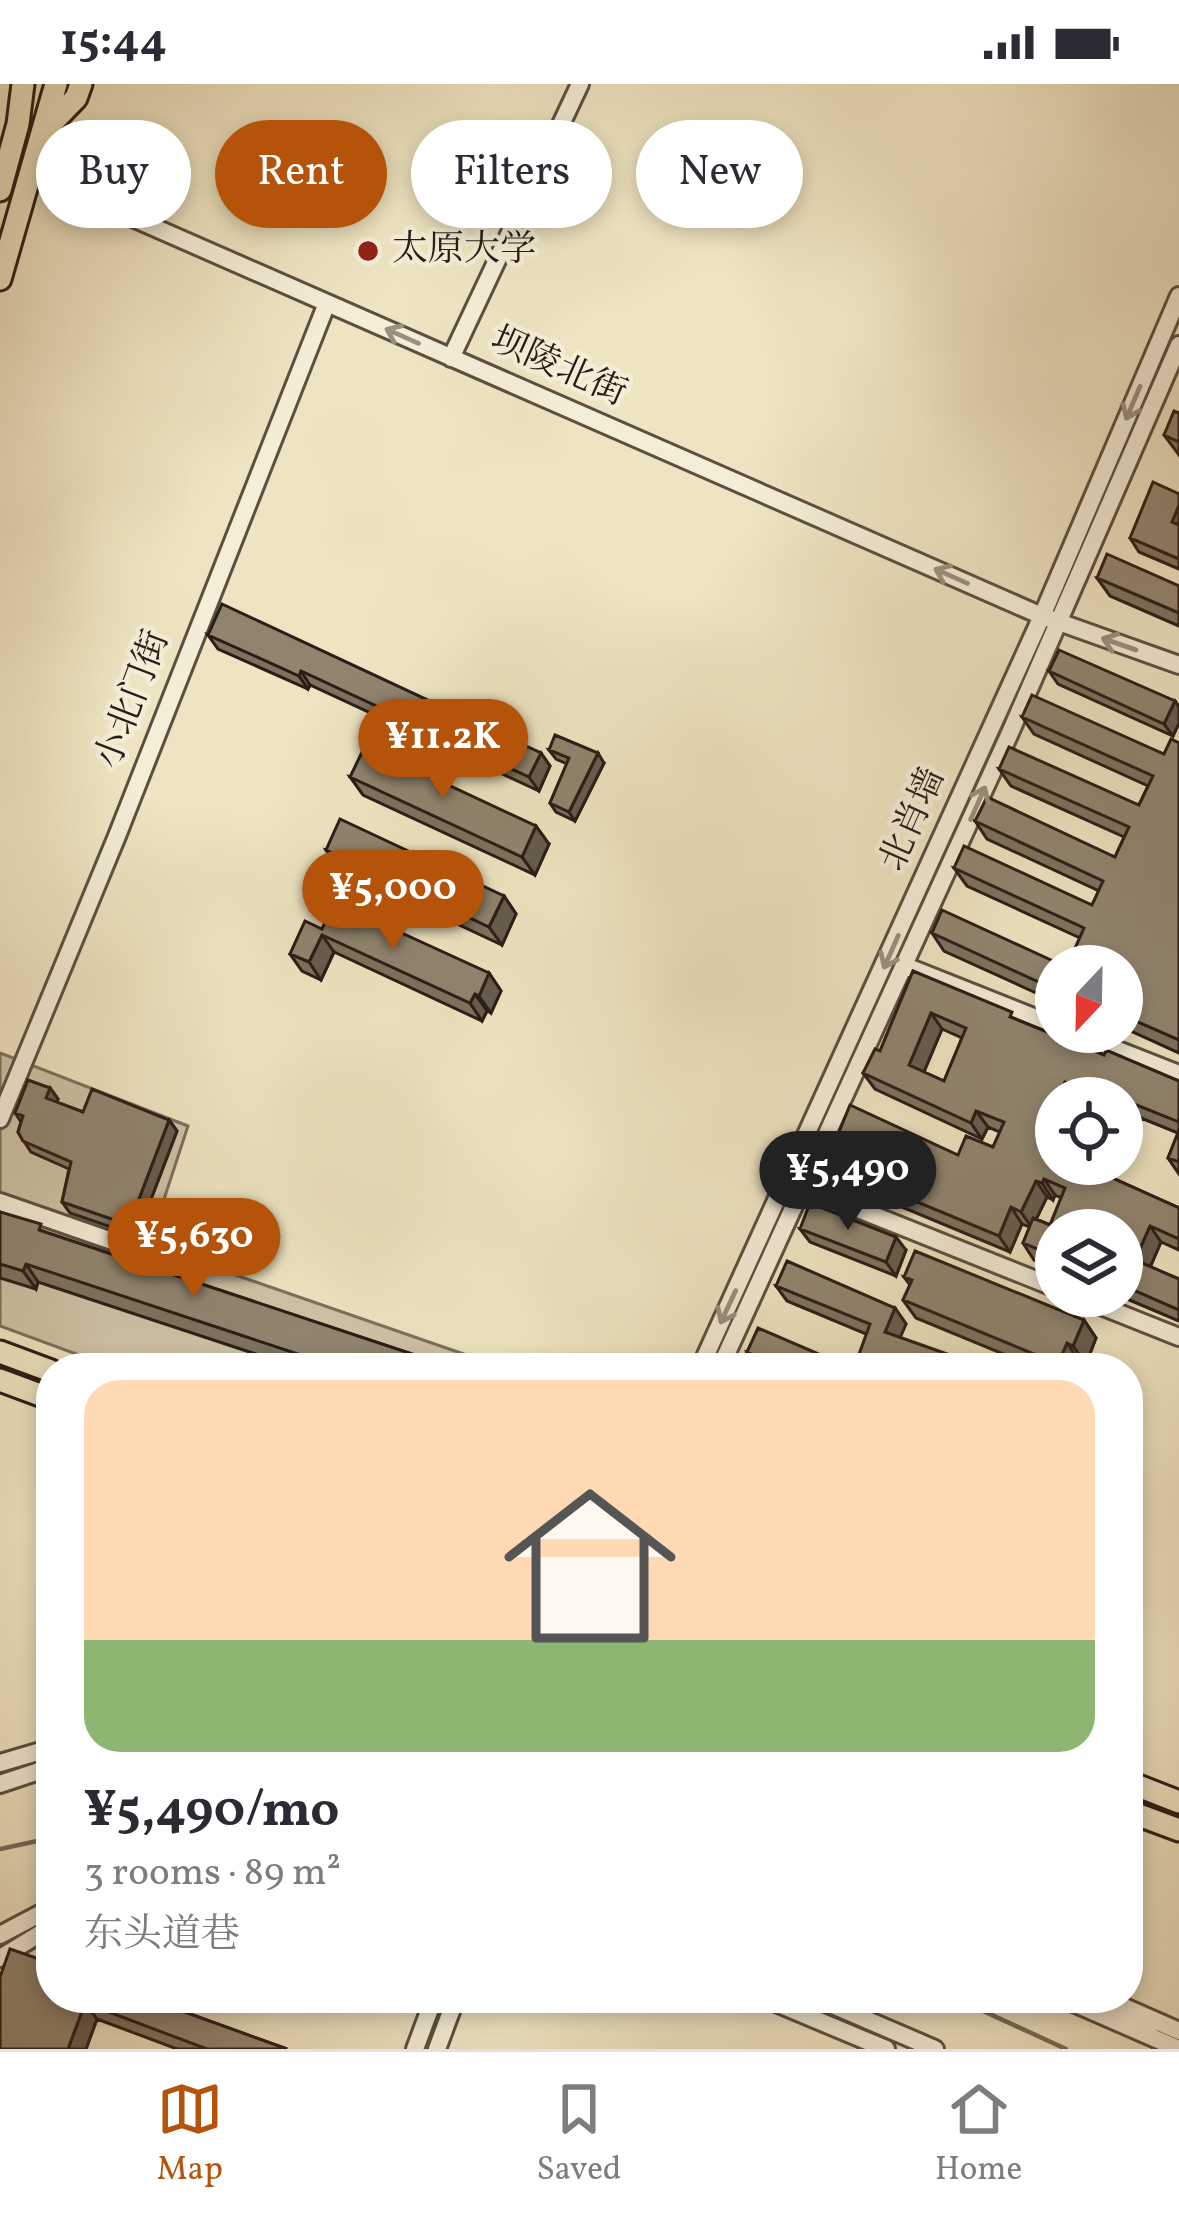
<!DOCTYPE html>
<meta charset="utf-8">
<style>
:root{--surface:#fff;--page:#f2f2f3;--text:#2b2b33;--muted:#7c7c81;--line:#e1e1e2;--accent:#b45309}
body{margin:0;font-family:Vollkorn,"Noto Serif SC",serif;background:var(--page);color:var(--text);height:100vh;display:flex;flex-direction:column;font-size:45px;white-space:nowrap}
*{box-sizing:border-box;margin:0}
p{font-size:39px;color:var(--muted)}
.icon{flex:none;width:66px;height:66px;fill:none;stroke:currentColor;stroke-width:2;stroke-linecap:round;stroke-linejoin:round}
.map{position:relative;flex:1;overflow:hidden}
.sheet{position:absolute;left:36px;top:1269px;width:1107px;height:660px;display:flex;flex-direction:column;background:var(--surface);border-radius:48px;box-shadow:0 6px 18px #0003}
.sheet>*{flex:none}
.guide{position:absolute;left:36px;top:36px;width:1107px;height:108px;display:flex;gap:24px}
.needle{width:78px;rotate:202deg}
.fabs{position:absolute;left:1035px;top:861px;display:grid;gap:24px}
.fabs a{display:grid;place-items:center;width:108px;height:108px;border-radius:50%;background:var(--surface);box-shadow:0 6px 18px #0003;font-size:60px}
.price{position:absolute;translate:-50% -102px;padding:0 27px;border-radius:42px;background:var(--accent);color:#fff;font-size:39px;line-height:78px;filter:drop-shadow(0 3px 6px #0008)}
.price::after{content:'';position:absolute;left:50%;top:72px;width:36px;height:27px;margin-left:-18px;background:inherit;clip-path:polygon(0 0,100% 0,50% 100%)}
.price.on{background:#222;color:#fff}
ul{padding:0;list-style:none}
li{display:grid;align-content:center;gap:24px;height:636px;padding:0 48px}
li span{display:grid;place-items:center;height:372px;border-radius:36px;color:#555}
li>.icon{margin-inline-start:auto}
span .icon{width:216px;height:216px;fill:#fffc;stroke-width:1}
li b{font-size:51px}
.tag{padding:0 42px;border-radius:54px;background:var(--surface);box-shadow:0 6px 18px #0003;font-size:42px;line-height:108px}
.tag.on{background:var(--accent);color:#fff}
.status{display:flex;justify-content:space-between;align-items:center;height:84px;padding:0 60px;background:var(--surface);direction:ltr}
.status svg{height:33px;fill:currentColor}
.dock{display:flex;justify-content:space-around;align-items:center;height:168px;border-top:3px solid var(--line);background:var(--surface);font-size:33px;color:var(--muted)}
.dock a{display:grid;justify-items:center;gap:6px}
.dock .on{color:var(--accent)}
.map>svg:first-child{display:block}
</style>
<div class="status"><b>15:44</b><svg viewBox="0 0 49 12"><path d="M0 12V9h3v3zM5 12V6h3v6zM10 12V3h3v9zM15 12V0h3v12zM26 1h20v11H26zM47 4h2v5h-2z"/></svg></div>
<div class="map">
<svg width="1179" height="1965" viewBox="0 0 1179 1965">
<rect width="100%" height="100%" fill="#eee4c1"/>
<filter id="stains"><feTurbulence type="fractalNoise" baseFrequency=".00167" numOctaves="4"/><feColorMatrix values="0 0 0 0 .2 0 0 0 0 .09 0 0 0 0 .02 0 0 0 .5 -.17"/></filter>
<radialGradient id="worn" r=".72"><stop offset=".6" stop-color="#630" stop-opacity="0"/><stop offset="1" stop-color="#630" stop-opacity=".3"/></radialGradient>
<path fill="#cdc2a4" stroke="#7c6f5d" stroke-width="3" d="M0 969 188 1042 149 1161 504 1284H114L0 1242Z"/>
<g fill="none" stroke-linecap="round" stroke-linejoin="round">
<path stroke="#786b5a" stroke-width="4.5" d="M0 1765 51 1754
M955 1914 1066 1965"/>
<defs>
<path id="minor" d="M30 89 1042 532 1179 581
M451 274 580 0
M905 882 1056 942
M1072 948 1179 990
M0 1035 117 752 327 219
M793 1099 1056 1204
M0 1118 135 1165
M1076 1212 1179 1253
M700 1284 1042 532 1179 212
M720 1284 1010 649 1179 261
M0 1679 51 1664
M0 1700 51 1683
M0 1851 51 1824
M0 1874 51 1843
M764 1914 886 1965
M816 1914 935 1965
M1062 1914 1179 1965
M1104 1914 1179 1947
M1115 1930 1161 1939
M415 1965 434 1914
M437 1965 456 1914"/>
<path id="major" d="M45 46 76 14 81 0
M0 106 18 40 23 0
M0 195 56 0
M0 1268 51 1287
M0 1296 51 1315
M1128 1698 1179 1718
M1128 1727 1179 1746"/>
</defs>
<use href="#minor" stroke="#5c4e41" stroke-width="22"/>
<use href="#major" stroke="#2b1c16" stroke-width="27"/>
<use href="#minor" stroke="#f4edd7" stroke-width="16"/>
<use href="#major" stroke="#eee4c1" stroke-width="21"/>
</g>
<path fill="#7c725f" stroke="#2b1c16" stroke-width="3" fill-rule="evenodd" d="M1179 329V371L1164 351Z
M1179 410V485L1139 468 1130 454Z
M1097 494 1179 502V542L1110 512Z
M208 551 541 669 550 682 539 707 310 601 308 605 218 565Z
M1049 587 1175 617 1179 623V639L1173 652 1058 600Z
M1022 633 1164 670 1179 659V969L1122 943V882L1080 854 967 802 954 784 1092 821 1099 807 987 755 975 737 1115 773 1124 753 1011 702 999 685 1139 721 1148 702 1034 650Z
M549 666 604 679 575 737 556 728 550 719 567 680 556 675Z
M350 693 549 760 535 791 363 711Z
M326 766 504 812 516 830 502 861 338 784Z
M322 845 489 889 501 907 491 929 487 927 482 937 334 868 321 896 302 887 290 870Z
M932 849 1056 882V918L944 867Z
M913 887 1018 936 1104 971 1179 997V1090L1168 1074 1178 1049 1141 1034 1128 1066 1122 1064V1014H1056L1055 1068 1179 1124V1166L1161 1158 1150 1183 1179 1195V1237L1120 1212H1122V1146H1056V1185L1034 1176 1023 1159 1030 1143 1022 1140 1010 1168 837 1096 826 1080 958 1071 993 1063 1000 1048 988 1043 982 1055 875 1005 863 989 880 967ZM942 945 962 954 944 997 924 988ZM1055 1111 1061 1114 1050 1141 1036 1135 1047 1113 1053 1116Z
M50 1004 58 1015 56 1018 83 1028 169 1036 177 1047 137 1152 70 1129 62 1118 69 1085 31 1068 18 1048 21 1038 15 1029Z
M0 1128 48 1149 454 1284H298L38 1198 36 1205 0 1194Z
M800 1145 906 1166 896 1192 810 1158Z
M904 1193 1084 1236 1096 1254 1086 1280 1079 1277 1077 1284H1037L916 1234 903 1216 910 1201Z
M776 1202 895 1224 906 1240 900 1253 866 1250 787 1217Z
M747 1268 851 1284H758Z
M0 1893 146 1914 287 1965H177L97 1935 86 1965H0Z"/>
<path fill="#655c4e" stroke="#2b1c16" stroke-width="3" d="M1179 421V449L1172 438Z
M301 587 310 601 308 605 299 592Z
M1175 617 1179 623V639L1173 652 1164 640Z
M541 669 550 682 539 707 529 693Z
M598 669 604 679 575 737 569 728Z
M536 742 549 760 535 791 522 773Z
M504 812 516 830 502 861 489 843Z
M322 851 334 868 321 896 309 878Z
M489 889 501 907 491 929 479 912Z
M475 910 487 927 482 937 470 919Z
M931 929 942 945 920 997 909 981Z
M1065 998 1076 1014H1059Z
M50 1004 58 1015 54 1025 46 1014Z
M1129 1018 1141 1034 1128 1066 1122 1058V1035Z
M1056 1021V1065L1051 1078 1039 1062Z
M976 1027 988 1043 982 1055 971 1039Z
M169 1036 177 1047 137 1152 129 1141Z
M1044 1095 1055 1111 1053 1116 1042 1099Z
M1036 1097 1047 1113 1032 1144 1021 1128Z
M1011 1123 1022 1140 1010 1168 999 1152Z
M1150 1142 1161 1158 1146 1193 1135 1176Z
M896 1153 906 1166 896 1192 886 1178Z
M26 1180 38 1198 36 1205 23 1187Z
M895 1224 906 1240 896 1263 885 1248Z
M1084 1236 1096 1254 1086 1280 1073 1262Z
M1067 1259 1079 1277 1077 1284H1061L1058 1280Z
M85 1919 97 1935 86 1965H68Z"/>
<path fill="#90846f" stroke="#2b1c16" stroke-width="3" fill-rule="evenodd" d="M1174 327 1179 329V358L1164 351Z
M1153 398 1179 410V421L1172 438 1179 441V475L1130 454Z
M1107 470 1179 502V529L1097 494Z
M222 520 541 669 529 693 301 587 299 592 208 551Z
M1059 566 1175 617 1164 640 1049 587Z
M1032 611 1164 670 1171 655 1179 659V956L1122 931V882H1067L1084 844 954 784 964 762 1092 821 1103 797 975 737 987 713 1115 773 1129 743 999 685 1009 663 1139 721 1153 692 1022 633Z
M555 651 598 669 569 728 550 719 569 674 549 666Z
M365 662 536 742 522 773 350 693Z
M340 735 504 812 489 843 326 766Z
M334 818 489 889 479 912 475 910 470 919 322 851 309 878 290 870 305 837 322 845Z
M942 826 1064 882H1056V906L932 849Z
M913 887 1012 928 1010 933 1104 971 1106 966 1179 997V1038L1129 1018 1122 1035V1014H1087L1089 1008 1065 998 1059 1014H1056V1021L1039 1062 1056 1069V1080H1081L1179 1124V1155L1150 1142 1135 1176 1179 1195V1226L1122 1201V1146H1056V1173L1023 1159 1033 1134 1050 1141 1065 1104 1044 1095 1042 1099 1036 1097 1021 1128 1011 1123 999 1152 826 1080 850 1021 958 1071 966 1052 993 1063 1004 1038 976 1027 971 1039 863 989 875 965 880 967ZM931 929 966 944 944 997 909 981Z
M28 996 50 1004 46 1014 83 1028 92 1005 169 1036 129 1141 62 1118 71 1078 23 1057 18 1048 23 1032 15 1029Z
M1179 1046V1078L1168 1074Z
M810 1119 896 1153 886 1178 800 1145Z
M0 1128 41 1140 39 1146 454 1284H340L26 1180 23 1187 0 1180Z
M915 1167 1084 1236 1073 1262 1067 1259 1058 1280 903 1216 912 1196 904 1193Z
M787 1177 895 1224 885 1248 964 1276 961 1284H854L870 1240 776 1202Z
M758 1244 851 1284H783L747 1268Z
M10 1865 51 1879V1914H146L287 1965H207L85 1919 68 1965H0V1893Z"/>
<defs><path id="oneway-shaft" d="M-6 0H5M1.5-3L5.5 0L1.5 3" fill="none" stroke-width="1.6" stroke-linecap="round" stroke-linejoin="round" transform="scale(3)"/></defs>
<g stroke="#9a8f80">
<use href="#oneway-shaft" transform="translate(402 252) rotate(-156)"/>
<use href="#oneway-shaft" transform="translate(1133 319) rotate(113)"/>
<use href="#oneway-shaft" transform="translate(951 492) rotate(-156)"/>
<use href="#oneway-shaft" transform="translate(1119 560) rotate(-161)"/>
<use href="#oneway-shaft" transform="translate(978 719) rotate(-66)"/>
<use href="#oneway-shaft" transform="translate(891 868) rotate(114)"/>
<use href="#oneway-shaft" transform="translate(728 1223) rotate(115)"/>
</g>
<circle fill="#8f2418" stroke="#f4edd7" stroke-width="4.5" cx="368" cy="167" r="12"/>
<g text-anchor="middle" dominant-baseline="central" stroke-width="9" stroke-linejoin="round" paint-order="stroke">
<g font-size="36" fill="#2b1c16" stroke="#f4edd7" text-anchor="start">
<text x="392" y="167">太原大学</text>
</g>
<g font-size="36" fill="#2b1c16" stroke="#f4edd7">
<text transform="translate(558 284) rotate(24)">坝陵北街</text>
<text transform="translate(134 616) rotate(-69)">小北门街</text>
<text transform="translate(914 736) rotate(-66)">北肖墙</text>
</g>
</g>
<rect width="100%" height="100%" filter="url(#stains)"/>
<rect width="100%" height="100%" fill="url(#worn)"/>
</svg>
<div class="fabs">
<a><svg class="needle" viewBox="-14 -14 28 28"><path d="M0-13l5 13h-10z" fill="#e53935"/><path d="M0 13l5-13h-10z" fill="#7c7c81"/></svg></a>
<a><svg class="icon" aria-label="locate" viewBox="0 0 24 24"><circle cx="12" cy="12" r="6"/><path d="M12 2v4M12 18v4M2 12h4M18 12h4"/></svg></a>
<a><svg class="icon" aria-label="layers" viewBox="0 0 24 24"><path d="M12 4l9 5-9 5-9-5zM3 14l9 5 9-5"/></svg></a>
</div>
<b class="price" style="left:443px;top:717px">¥11.2K</b>
<b class="price" style="left:393px;top:868px">¥5,000</b>
<b class="price on" style="left:848px;top:1149px">¥5,490</b>
<b class="price" style="left:194px;top:1216px">¥5,630</b>
<div class="guide">
<a class="tag">Buy</a>
<a class="tag on">Rent</a>
<a class="tag">Filters</a>
<a class="tag">New</a>
</div>
<section class="sheet">
<ul>
<li><span style="background:linear-gradient(#ffd9b3 70%,#8fb573 0)"><svg class="icon" aria-label="home" viewBox="0 0 24 24"><path d="M3 11l9-7 9 7M6 9v11h12V9"/></svg></span><div><b>¥5,490/mo</b><p>3 rooms · 89 m²</p><p>东头道巷</p></div></li>
</ul>
</section>
</div>
<nav class="dock">
<a class="on"><svg class="icon" aria-label="map" viewBox="0 0 24 24"><path d="M3 6l6-2 6 2 6-2v14l-6 2-6-2-6 2zM9 4v14M15 6v14"/></svg>Map</a>
<a><svg class="icon" aria-label="saved" viewBox="0 0 24 24"><path d="M7 4h10v16l-5-4-5 4z"/></svg>Saved</a>
<a><svg class="icon" aria-label="home" viewBox="0 0 24 24"><path d="M3 11l9-7 9 7M6 9v11h12V9"/></svg>Home</a>
</nav>
